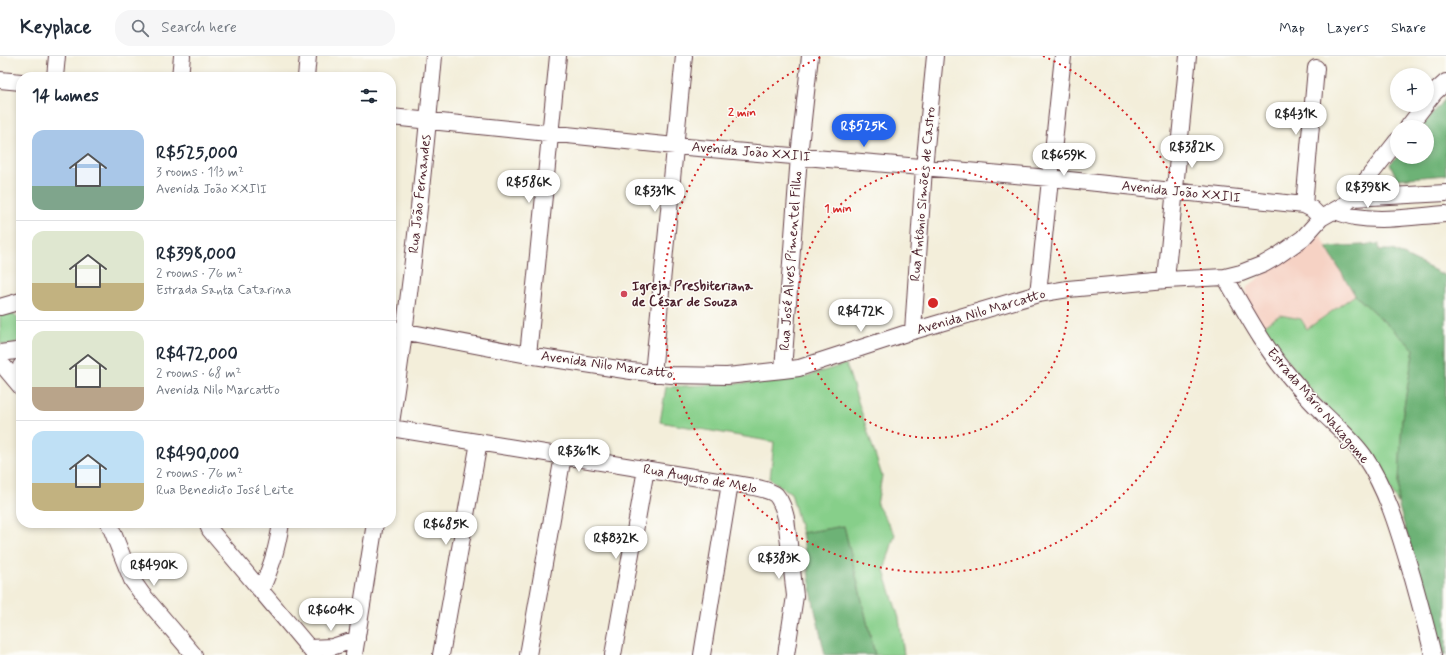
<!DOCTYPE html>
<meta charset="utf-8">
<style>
:root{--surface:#fff;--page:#f6f6f7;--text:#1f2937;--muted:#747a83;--line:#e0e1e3;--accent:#2563eb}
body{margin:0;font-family:Mynerve,sans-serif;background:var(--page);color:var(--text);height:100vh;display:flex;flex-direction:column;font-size:15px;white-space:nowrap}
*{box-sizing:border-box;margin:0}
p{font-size:13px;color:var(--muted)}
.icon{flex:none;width:22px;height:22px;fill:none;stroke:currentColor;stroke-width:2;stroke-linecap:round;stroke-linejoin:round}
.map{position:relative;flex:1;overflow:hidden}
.side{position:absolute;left:16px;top:16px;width:380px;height:456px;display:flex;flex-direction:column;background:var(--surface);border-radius:16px;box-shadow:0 2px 6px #0003}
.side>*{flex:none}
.controls{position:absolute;left:1390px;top:12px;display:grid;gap:8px}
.controls a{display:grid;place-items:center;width:44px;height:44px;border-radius:50%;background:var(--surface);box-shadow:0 2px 6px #0003;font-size:20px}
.price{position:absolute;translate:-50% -34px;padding:0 9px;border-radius:14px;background:#fff;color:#222;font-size:13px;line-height:26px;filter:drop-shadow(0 1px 2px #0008)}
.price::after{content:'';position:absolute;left:50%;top:24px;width:12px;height:9px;margin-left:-6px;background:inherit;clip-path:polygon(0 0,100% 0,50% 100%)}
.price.selected{background:var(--accent);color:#fff}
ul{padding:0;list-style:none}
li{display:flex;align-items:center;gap:12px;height:100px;padding:0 16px}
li+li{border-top:1px solid var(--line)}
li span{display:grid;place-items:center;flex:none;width:112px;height:80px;border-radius:12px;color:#555}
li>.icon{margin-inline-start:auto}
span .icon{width:48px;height:48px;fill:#fffc;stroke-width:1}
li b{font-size:17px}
h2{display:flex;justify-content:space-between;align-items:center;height:48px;padding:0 16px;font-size:17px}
header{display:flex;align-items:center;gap:24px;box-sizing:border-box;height:56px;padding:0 20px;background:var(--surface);border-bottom:1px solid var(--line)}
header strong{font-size:19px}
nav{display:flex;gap:22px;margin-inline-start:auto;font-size:14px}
.search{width:280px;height:36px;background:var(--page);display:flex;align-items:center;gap:10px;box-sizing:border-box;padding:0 14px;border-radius:16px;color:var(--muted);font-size:15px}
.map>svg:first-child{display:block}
</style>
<header>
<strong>Keyplace</strong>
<div class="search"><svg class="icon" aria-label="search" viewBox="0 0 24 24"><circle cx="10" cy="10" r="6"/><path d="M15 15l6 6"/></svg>Search here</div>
<nav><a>Map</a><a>Layers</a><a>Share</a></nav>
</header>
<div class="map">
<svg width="1446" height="599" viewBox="0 0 1446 599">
<rect width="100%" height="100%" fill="#fdfcf7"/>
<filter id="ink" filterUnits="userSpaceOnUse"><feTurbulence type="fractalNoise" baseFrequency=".025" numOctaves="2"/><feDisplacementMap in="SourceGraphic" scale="8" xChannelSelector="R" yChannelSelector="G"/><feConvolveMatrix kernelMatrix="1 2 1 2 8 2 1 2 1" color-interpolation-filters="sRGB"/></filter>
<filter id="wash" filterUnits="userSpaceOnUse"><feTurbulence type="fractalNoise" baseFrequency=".012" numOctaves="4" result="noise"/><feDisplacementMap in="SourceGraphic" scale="16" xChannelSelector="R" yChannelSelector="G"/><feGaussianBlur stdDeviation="0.9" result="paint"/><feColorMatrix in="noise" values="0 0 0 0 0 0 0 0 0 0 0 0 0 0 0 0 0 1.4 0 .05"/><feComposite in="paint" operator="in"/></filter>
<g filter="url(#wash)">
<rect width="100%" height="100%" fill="#f3eeda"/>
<path fill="#f6d2c4" d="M1319 177 1355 239 1307 273 1263 270 1245 242 1247 231Z"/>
<path fill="#87cf8a" stroke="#68775a" d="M1355 239 1414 293 1402 362 1398 447 1370 396 1328 354 1299 319 1263 270 1280 259 1301 263 1307 273Z
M5 257 15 259 21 264V282C16 289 8 290 0 287V259Z
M846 308 882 420 877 449 895 478 884 515 899 562 904 599H875L844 470 802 477 791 437 770 423 774 386 660 366 666 331 765 326 804 321Z"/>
<path fill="#6db276" stroke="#5c6850" d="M1446 42V119L1397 123 1390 108 1397 100V101H1427V71H1421Z
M1379 188V194H1393L1446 220V599H1439L1438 590 1398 447 1402 362 1414 293 1355 239 1326 191Z
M844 470 875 599H825L813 545 802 477Z"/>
</g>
<g filter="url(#ink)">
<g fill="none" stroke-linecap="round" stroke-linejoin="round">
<defs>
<path id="minor" d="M55 21 57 0
M180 21 182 0
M306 21 308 0
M0 24 21 26
M1427 46 1435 36 1446 26
M391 61 675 90 1050 122 1304 149 1312 153 1321 162
M1408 71 1425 49
M1352 142 1446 137
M1304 149 1316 12
M1334 155C1342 157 1348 160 1355 161 1385 166 1416 160 1446 158
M1225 221C1245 255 1263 290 1289 320 1299 332 1310 345 1322 356 1336 370 1352 383 1364 400 1389 437 1400 480 1413 523 1420 548 1427 573 1433 599
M1166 224 1188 0
M1038 238 1063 0
M0 251 21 245
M391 273 528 299 631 315 671 319 727 320 783 314 799 312 913 275 1038 238 1068 233 1166 224 1225 221 1241 217 1264 208 1276 201 1303 182 1321 162 1344 149 1352 142 1397 85
M913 275 924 112 935 0
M0 297 16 295 21 293
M528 299 558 0
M0 306 21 331
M783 314 799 100 810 0
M653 318 684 0
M21 331V310
M391 367C410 245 423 123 434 0
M391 372 730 427C741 429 768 432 776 439 782 446 784 454 786 462L795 540 786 599
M109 467 132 524 142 538 194 599
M207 467 210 474 315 599
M261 534C272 509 277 493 281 467
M309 592 332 591 357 583
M354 599 375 467
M441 599 479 386
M528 599 563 400
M613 599 646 413
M702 599 730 427"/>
</defs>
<use href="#minor" stroke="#633e45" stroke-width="18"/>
<use href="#minor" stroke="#fff" stroke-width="16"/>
</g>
</g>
<g fill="none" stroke="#d62828" stroke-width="2" stroke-dasharray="2 4">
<circle cx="933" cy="247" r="135"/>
<path d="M1043 0A270 270 0 1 1 823 0"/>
</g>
<circle fill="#d1495b" stroke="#fdfcf7" stroke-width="1.5" cx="624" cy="238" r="4"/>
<g text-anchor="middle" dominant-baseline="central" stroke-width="3" stroke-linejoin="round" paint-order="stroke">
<g font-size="14" fill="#4a1f2b" stroke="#fdfcf7">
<text transform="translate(751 96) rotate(5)">Avenida João XXIII</text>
<text transform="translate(1181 136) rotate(6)">Avenida João XXIII</text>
<text transform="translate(420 138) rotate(-84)">Rua João Fernandes</text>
<text transform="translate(923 138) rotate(-85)">Rua Antônio Simões de Castro</text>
<text transform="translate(791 205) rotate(-86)">Rua José Alves Pimentel Filho</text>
<text transform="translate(981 256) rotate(-16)">Avenida Nilo Marcatto</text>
<text transform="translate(607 309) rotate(8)">Avenida Nilo Marcatto</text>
<text transform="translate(1318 350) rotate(49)">Estrada Mário Nakagome</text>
<text transform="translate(700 423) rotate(10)">Rua Augusto de Melo</text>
</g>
<g font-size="14" font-weight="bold" fill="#4a1f2b" stroke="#fdfcf7" text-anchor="start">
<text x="632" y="230">Igreja Presbiteriana<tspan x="632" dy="16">de César de Souza</tspan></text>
</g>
</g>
<circle cx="933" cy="247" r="6" fill="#d62828" stroke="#fdfcf7" stroke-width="2"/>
<g font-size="12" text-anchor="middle" font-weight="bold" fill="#d62828" stroke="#fdfcf7" stroke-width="3" stroke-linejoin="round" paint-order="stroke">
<text x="742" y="60">2 min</text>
<text x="838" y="156">1 min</text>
</g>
</svg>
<div class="controls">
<a>+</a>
<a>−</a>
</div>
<b class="price" style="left:1296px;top:80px">R$431K</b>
<b class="price selected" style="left:864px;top:92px">R$525K</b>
<b class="price" style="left:1192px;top:113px">R$382K</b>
<b class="price" style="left:1064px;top:121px">R$659K</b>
<b class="price" style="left:529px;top:148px">R$586K</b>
<b class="price" style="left:1368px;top:153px">R$398K</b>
<b class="price" style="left:655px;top:157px">R$331K</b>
<b class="price" style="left:861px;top:277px">R$472K</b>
<b class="price" style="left:579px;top:417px">R$361K</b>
<b class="price" style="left:446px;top:490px">R$685K</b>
<b class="price" style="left:616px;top:504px">R$832K</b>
<b class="price" style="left:779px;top:524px">R$383K</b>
<b class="price" style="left:154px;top:531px">R$490K</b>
<b class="price" style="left:331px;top:576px">R$604K</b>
<section class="side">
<h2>14 homes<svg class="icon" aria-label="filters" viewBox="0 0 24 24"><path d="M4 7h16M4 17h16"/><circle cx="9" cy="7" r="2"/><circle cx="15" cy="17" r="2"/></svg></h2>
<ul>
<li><span style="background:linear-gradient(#a9c7e8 70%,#7fa58c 0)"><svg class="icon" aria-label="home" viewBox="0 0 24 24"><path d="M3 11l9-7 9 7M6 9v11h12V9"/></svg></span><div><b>R$525,000</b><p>3 rooms · 113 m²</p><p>Avenida João XXIII</p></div></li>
<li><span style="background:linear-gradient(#dfe7d0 65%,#c2b280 0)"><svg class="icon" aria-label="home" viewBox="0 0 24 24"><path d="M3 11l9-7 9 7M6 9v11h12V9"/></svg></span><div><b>R$398,000</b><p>2 rooms · 76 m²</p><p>Estrada Santa Catarina</p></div></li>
<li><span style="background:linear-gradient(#dfe7d0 70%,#b9a48a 0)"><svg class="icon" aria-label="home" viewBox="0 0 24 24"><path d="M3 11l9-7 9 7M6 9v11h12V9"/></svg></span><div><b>R$472,000</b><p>2 rooms · 68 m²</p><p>Avenida Nilo Marcatto</p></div></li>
<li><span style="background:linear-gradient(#bfe0f5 65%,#c2b280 0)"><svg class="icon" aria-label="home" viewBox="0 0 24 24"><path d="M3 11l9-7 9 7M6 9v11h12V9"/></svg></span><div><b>R$490,000</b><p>2 rooms · 76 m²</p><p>Rua Benedicto José Leite</p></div></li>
</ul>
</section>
</div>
